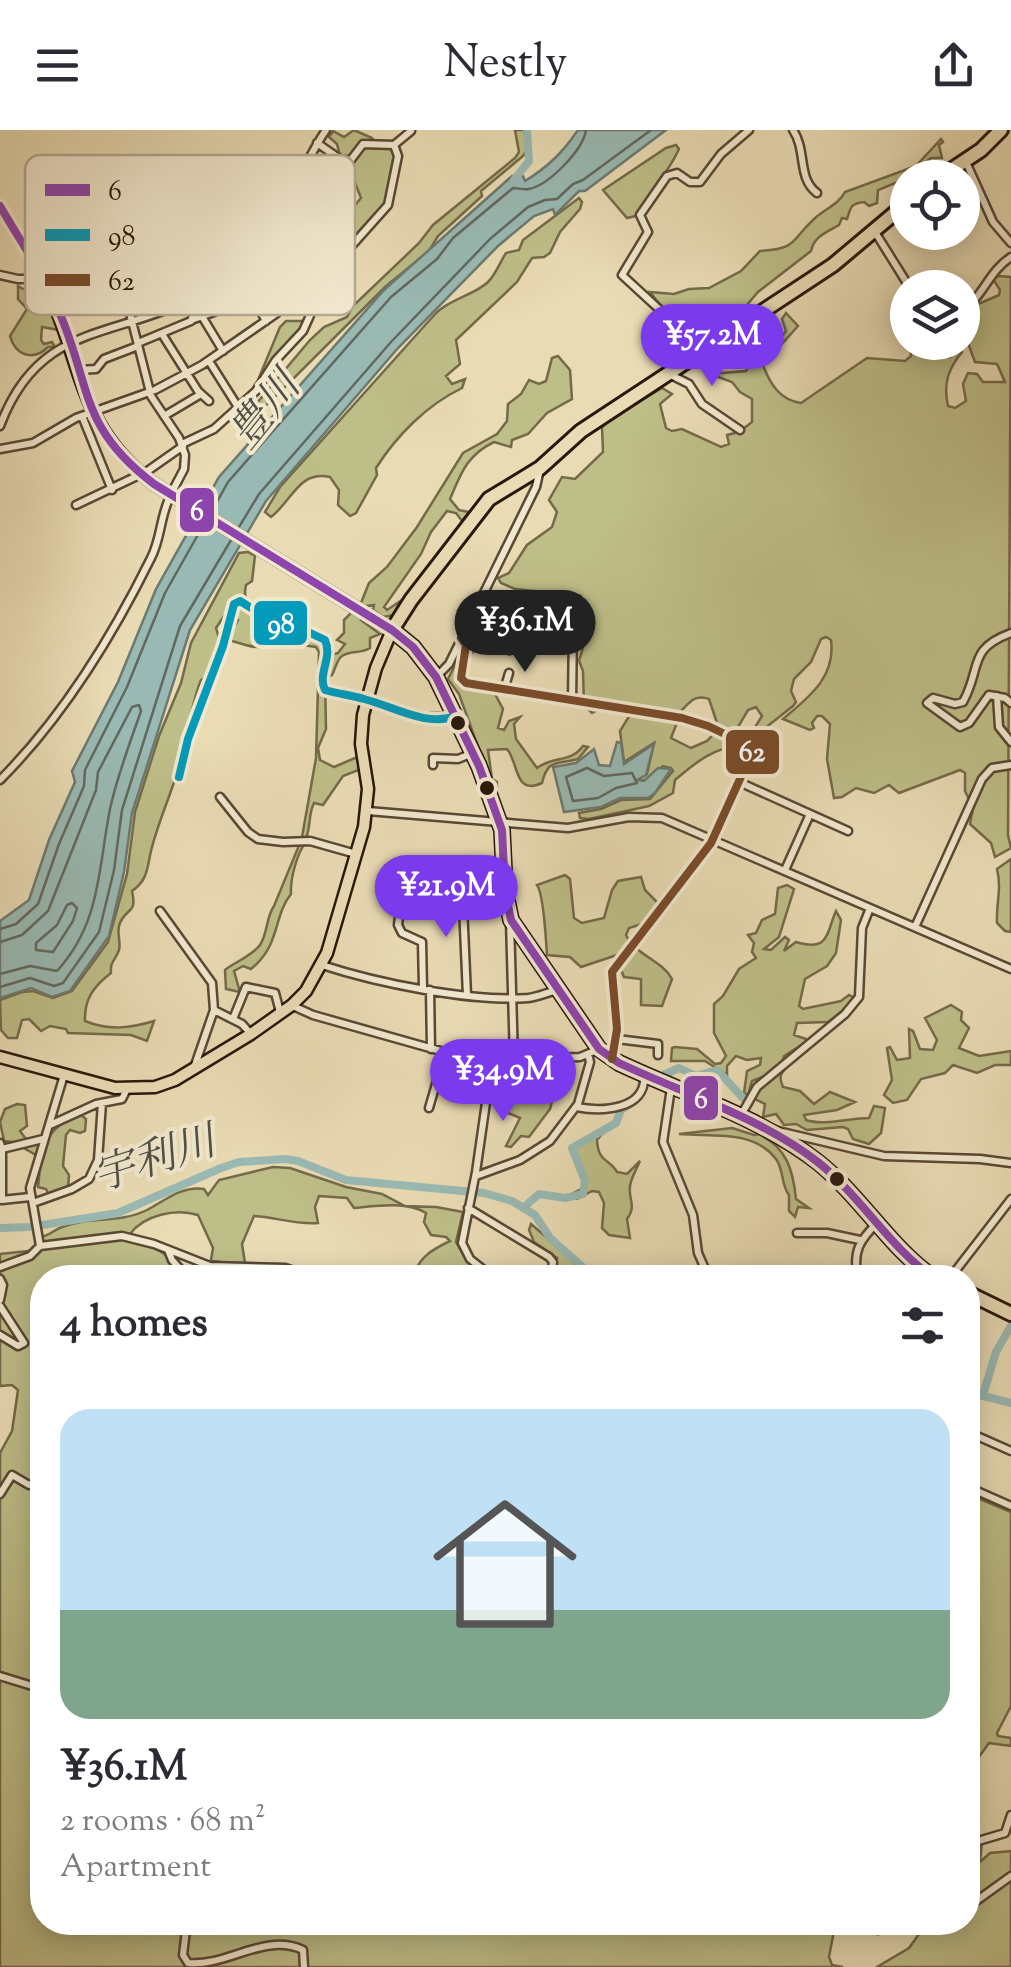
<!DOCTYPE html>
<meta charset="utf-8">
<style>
:root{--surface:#fff;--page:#f7f7f7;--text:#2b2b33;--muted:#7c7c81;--line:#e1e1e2;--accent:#7c3aed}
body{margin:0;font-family:"Sorts Mill Goudy","Noto Serif JP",serif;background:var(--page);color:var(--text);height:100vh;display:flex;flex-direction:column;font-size:38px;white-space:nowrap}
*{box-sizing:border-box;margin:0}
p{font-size:32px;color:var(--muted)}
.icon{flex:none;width:55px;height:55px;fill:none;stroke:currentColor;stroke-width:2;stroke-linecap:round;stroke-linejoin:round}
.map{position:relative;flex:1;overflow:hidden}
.details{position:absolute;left:30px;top:1135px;width:950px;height:670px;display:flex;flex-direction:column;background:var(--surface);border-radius:40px;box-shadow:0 5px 25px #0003}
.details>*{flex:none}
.fabs{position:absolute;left:890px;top:30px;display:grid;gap:20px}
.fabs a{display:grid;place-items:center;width:90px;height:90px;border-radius:50%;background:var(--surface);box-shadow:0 5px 25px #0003;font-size:50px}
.price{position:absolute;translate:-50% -85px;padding:0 22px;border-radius:35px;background:var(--accent);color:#fff;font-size:32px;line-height:65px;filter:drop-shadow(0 2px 5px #0008)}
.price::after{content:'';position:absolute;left:50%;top:60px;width:30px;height:22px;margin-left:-15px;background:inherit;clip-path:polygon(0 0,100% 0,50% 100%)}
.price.current{background:#222;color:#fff}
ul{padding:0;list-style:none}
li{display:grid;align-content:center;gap:20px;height:530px;padding:0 30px}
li+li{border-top:2px solid var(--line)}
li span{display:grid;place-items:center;height:310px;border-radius:30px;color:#555}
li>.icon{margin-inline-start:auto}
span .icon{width:180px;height:180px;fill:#fffc;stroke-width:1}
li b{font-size:42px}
h2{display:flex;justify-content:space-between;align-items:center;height:120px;padding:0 30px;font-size:42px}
header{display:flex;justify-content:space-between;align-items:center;height:130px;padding:0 30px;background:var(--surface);font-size:45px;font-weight:600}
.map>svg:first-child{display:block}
</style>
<header><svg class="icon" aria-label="menu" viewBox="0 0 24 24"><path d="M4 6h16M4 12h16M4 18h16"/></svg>Nestly<svg class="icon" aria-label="share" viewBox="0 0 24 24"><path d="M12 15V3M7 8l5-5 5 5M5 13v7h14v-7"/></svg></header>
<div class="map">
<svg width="1011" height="1837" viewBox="0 0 1011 1837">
<rect width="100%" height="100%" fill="#e9dbb4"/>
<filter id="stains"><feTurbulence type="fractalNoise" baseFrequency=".002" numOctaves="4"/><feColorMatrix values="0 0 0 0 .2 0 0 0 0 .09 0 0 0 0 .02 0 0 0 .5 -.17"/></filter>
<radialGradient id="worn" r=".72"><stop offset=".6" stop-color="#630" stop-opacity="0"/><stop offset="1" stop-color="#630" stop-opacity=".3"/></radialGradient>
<path fill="#bebe88" stroke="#746a49" stroke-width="2.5" d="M354 0 372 8 377 16 392 18 396 26 384 77 331 134 304 197 258 250 280 197 286 191H304L314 163 318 139 334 120 340 86 350 81 361 68 352 45 355 28 340 26 337 14 329 7 333 1 344 7Z
M515 0H524L527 20 523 26 481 61 482 66 438 106 429 121 385 157 268 274 256 281 251 280 310 210 324 197 347 187 353 176 419 113 433 95 515 28 519 22Z
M941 9 943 12 939 15 942 28H931L898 52 878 60 877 73 869 76 864 72C849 74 851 78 847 89L842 88 839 95C827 102 814 106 811 121L758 162 746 176C724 177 690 170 684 199L675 200 674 207 667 196 662 177 650 162 674 164 689 159 709 158 741 141 760 121C799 118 790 111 814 89 826 78 838 75 845 62L916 36Z
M676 15 679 19C668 43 650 63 636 86L627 88 603 60 666 18Z
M579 68 582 72 580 79 560 102 550 123 544 127 532 128 517 152 456 210 460 234 446 246 452 254 465 249 462 258C427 275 397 305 376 338L377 345 356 383 350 386 338 375 339 360 330 347C299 340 292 371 271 387L265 382 280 357 436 183C453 167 473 166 488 152 496 144 500 132 506 123L519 120 523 110Z
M999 146 1011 147 1008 705 1011 718 995 727 991 713 970 694 973 678 965 661V643L960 640 899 663 889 655 874 663 856 658 842 667 834 668 827 629 830 594 822 586H817L812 593 814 598 810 600 783 589C809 567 836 547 831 510L826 507 821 509 811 532 794 549 791 561 796 572 793 576 755 606 752 602 762 586 756 577 748 580 735 602V611L742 614 739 617C714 616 693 635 675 650L673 663 649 676 589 689 580 688 579 683 601 679 621 670 650 669 673 641 671 638 663 636 644 651 639 649 647 644 654 613 624 632 620 601 631 583 678 590 671 608 691 618 707 611 719 599 709 569C695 564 690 572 680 582L607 575 592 583 584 575 583 541 579 531 588 500 574 487 556 484 575 480 582 471 581 466 515 459 501 453 498 448 509 443 527 415 552 397 557 382 549 370 562 347 575 349 603 322 602 297 609 290 662 258 672 264 660 274 666 298 672 301 682 299 721 317 729 314 727 305 739 302 752 292V269L740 262 732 252 710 244 746 241 749 235 774 220 768 204 755 196 763 192 776 205 782 206 786 201 782 189 786 183 798 196 763 235C770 254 780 270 801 273L867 228 905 231 911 226 910 213H920L924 224 950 227 953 219H960L962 222C948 239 943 254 948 276L955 278 966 271 963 254 968 243 977 244 983 252H1005L997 234 975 232 965 205 976 175 999 165 1000 160 993 149Z
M18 156 23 159 35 157 42 163 59 200 42 197 41 210 44 214 52 212 55 217H48C33 232 15 225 10 206L27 179 18 169Z
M558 226 570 240 572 269 547 283 528 304 512 310 511 317 494 312C467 325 461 343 450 369L459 380 469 382 462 391 456 383 447 381 431 402 421 424 384 477 387 480 399 472 395 485 383 487 373 480 374 475 367 476 361 490 380 504 370 508V518C361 524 351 520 342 526 337 529 335 540 332 545L325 548 326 599 318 618 320 630 334 637 355 628 359 630 361 639 343 646 323 675 314 673C308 685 311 696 306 708L302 707 316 628 319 522 316 517C295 513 278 515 259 517 250 518 236 511 227 510L238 490 234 486H224L216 498 221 514 207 548 201 550C193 570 190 589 186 610 179 648 160 684 151 721 147 738 148 750 132 761 138 786 124 777 119 796 117 804 121 812 119 820 115 831 110 831 111 843 94 856 84 869 85 891 109 901 131 898 154 891L147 911 131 905 68 903 66 899 50 896 41 901 29 889 22 890 17 908H8L1 900 0 870 22 862 33 861 53 868 72 861 108 812 127 744 135 682 159 606 181 553 191 513 239 423 248 422 255 426 252 451 246 455C236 498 303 491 322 512 326 516 328 521 331 525L338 523 345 514 337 510 344 503V490L361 473 369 453 387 437 417 397 463 323 497 304 507 291 508 274 521 264 529 250 539 254 546 251 552 228Z
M481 479 519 486 520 493 510 525 504 523V517L483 511C472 522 459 535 459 552L463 556 495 564 503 579 498 598 504 600 509 591 520 587 514 594 516 609 537 638C552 626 571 633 583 616L588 617 578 629C557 635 548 628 542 653 514 666 519 633 507 619L488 620 492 649 497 652V656L492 655 459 564 448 549 462 522 467 518 470 502Z
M306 712C297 723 290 749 291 764 273 786 281 815 251 839L243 836 234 841 240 862 226 859 225 840C236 831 251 827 260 815 268 803 266 787 274 776L300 713Z
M1011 729V802L1005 801 997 793C996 773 1002 759 997 739Z
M565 745 570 749 574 788 582 793 604 788 612 760 618 751 641 747 645 760 659 774 645 793 629 798 626 805C635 825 662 830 672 849L662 876 641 875V849L624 847 621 840 623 830 617 825 581 837 570 827 547 825C546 812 544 764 537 755Z
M787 755 794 759 779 807 764 819 771 820 785 807 789 810 784 821 796 812C830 822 826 803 836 781L841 790 836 823 827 836 805 849 799 876 803 879 841 871 849 865 853 867V873L828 892 797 893 794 905 806 909V912L784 926 782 932 784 935 793 931C783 941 777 944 783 957L800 961 814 974 830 962 855 972 837 980 804 985 806 990C823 996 851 988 869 988L874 976 885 978 881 1003 869 1014 853 1009 848 999 843 997 807 1000 796 994 784 995 776 984 763 987 765 974 753 968 768 949 765 946 752 951 748 965 744 963 747 941 760 935 761 928 747 930 736 926 727 936V945L705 931H671L672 918 675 917 697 919 715 934 721 933 726 926 714 903V874L723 866 739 839 756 828 752 822 754 813 748 805 756 803 762 790 775 784 778 758Z
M951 875 962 882 961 890 969 898 959 918 979 926 1011 921V935H995L977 943 953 935 945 943 921 949 907 970 893 973 884 965 892 950 887 918 890 917 897 930 910 928 909 899 913 901 920 919 933 920 937 910 925 888Z
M500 933 516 935 521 951 537 946 538 935 547 933 561 938 550 979 529 1007 521 1006 511 1017 506 1016 520 988 508 983 506 969 512 967 523 972 525 965 513 950 497 939 496 935Z
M17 974 25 975 27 996 20 1001 29 1013H45C54 997 64 991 81 985L86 989 85 1001 80 1003 70 1000 66 1005 63 1036 69 1045 68 1058 49 1065 46 1059 38 1057 41 1028 13 1012 4 1011 0 992 5 979Z
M732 998 754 1005 759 1004C787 1018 793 1040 796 1069L809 1078 798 1077 795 1087 789 1081V1065C781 1055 784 1040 776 1029 753 999 711 1007 679 1004Z
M599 1004H602L597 1010C598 1033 610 1029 617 1042L627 1044 640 1031C637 1038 631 1048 630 1056 628 1070 637 1075 627 1089L630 1108 609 1105 602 1098 604 1073 599 1062 592 1061 577 1069 568 1066 585 1057 584 1044 574 1019Z
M273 1037 290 1038 346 1057 382 1064 405 1076 436 1077 463 1082 456 1112 468 1132 491 1147 464 1142 439 1147H412C420 1127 431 1120 450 1111L446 1107 431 1105 424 1092 426 1083C406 1071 376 1076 354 1078L347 1068 319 1066 315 1077 318 1093C295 1095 276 1087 254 1086L242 1114 245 1133 234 1135 211 1130 213 1118 198 1085C176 1078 144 1085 130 1104L132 1110C153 1117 177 1124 177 1147L42 1148V1792L829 1793 833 1806 829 1827 832 1835 843 1837H0V1323L12 1301 18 1260 12 1255 0 1256V1124L47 1119V1114L41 1113V1107C50 1105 54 1100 62 1097 89 1086 119 1094 147 1080 164 1071 183 1055 204 1059L208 1065 219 1050Z
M531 1094 566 1124 586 1147H554L557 1128 534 1112 529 1100Z
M968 1364 1011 1382V1576L997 1603 998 1606 1011 1608V1616L989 1613 968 1642Z
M982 1712 980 1732 990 1723 1011 1721V1837H877L909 1818 927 1793 968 1792V1763H973L968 1761V1715Z"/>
<path fill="#99bab4" stroke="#6c7970" stroke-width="2.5" d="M578 0H666L585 61H579L555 85 553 79 534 86 498 116 398 218 266 371 190 500 132 683 124 742 109 806 70 861 52 867 31 858 0 868V791L29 770 49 710 75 652 72 641 118 552 156 459 219 347 384 160 512 46H523L525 51C548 37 563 22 578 0Z
M617 612 621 613 624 634 654 614 646 645 637 650 644 651 658 638 671 639 655 663 648 668H620L601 677 564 682 553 637 576 633 594 619 599 635 610 636Z"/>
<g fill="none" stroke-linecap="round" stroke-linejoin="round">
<path stroke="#61685f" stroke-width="2.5" d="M212 381 228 352 391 167 437 129 453 108 513 58C518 58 524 60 529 59 549 55 583 20 586 0
M239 397 259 364 391 212 490 109 528 77 545 70 557 69 573 54 583 50 651 0
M587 638 604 646 632 643 637 653 616 658 598 668 573 671 566 647Z
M72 773 77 778 73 791 53 822 36 820V813L57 795 67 775Z
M0 799 16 794 38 774 59 714 84 656 85 640 127 557 165 463 204 394
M0 812 22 805 48 781 96 660 98 642 132 577 139 575 141 581C130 613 117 646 110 679 98 739 101 793 57 841L30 836 0 844
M0 857 30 848 54 856 63 853 99 802 114 740 122 680 180 496 231 410"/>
<path stroke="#99bab4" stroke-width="8" d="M514 50 529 31 527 0
M659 947 679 938 696 946 717 940 743 968
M523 1078 539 1064 565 1068 583 1064 585 1051 572 1018 616 993 621 980 632 973
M0 1098 30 1097 118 1083 221 1038 239 1032 286 1029 298 1031 346 1050 484 1063 512 1071 535 1085 550 1108 595 1148
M968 1262 1011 1273
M983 1265 996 1222 1011 1196"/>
<defs>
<path id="minor" d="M793 0C807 21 797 48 817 63
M340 29 350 31 363 14 394 15 411 1
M966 32 993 92 1011 113
M0 76 42 148
M875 102 910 158
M240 143 266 191
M0 145 18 149 121 148 151 266 179 308 185 325 184 339 173 360
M962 181C983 167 989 141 1011 127
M203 188 223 221
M194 189 214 182 202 166
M162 204 198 261 209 271
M138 213 191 191 201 167
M689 229 667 200 660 180 622 145 648 102 640 85 667 46 677 43 690 52H700L721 24 749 0
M209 231 238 277
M78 240 96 239 104 229 138 216
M669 244 689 254 702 274 740 300
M82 286 112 360
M164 286 201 264
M0 296C42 183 127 213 212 156 220 151 232 150 239 143 250 134 255 116 263 104 269 93 278 84 285 73 300 49 310 23 326 0
M182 314 214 299 256 261 276 230 303 201 331 139 388 75 398 26 394 15
M0 319 33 313 76 288 155 260 202 235 277 183 340 29 317 13
M146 342 183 316
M76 375 135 347
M487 465 486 476 573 497 572 571
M1011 503C967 519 982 538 963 572L955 574 933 568 927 573 960 597 969 593 989 565 1005 568 1011 573
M461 508 466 515 461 548 466 553 682 588 708 596 754 618 711 713 612 842 617 899 613 928
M437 546 449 534 536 357 540 339
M504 560 509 543
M997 566 999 597 1011 612
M433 635V628L458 629 473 623
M179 647 188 609 223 516 234 474 240 471 272 491 302 499 325 510C333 528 317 544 325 560L366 569 414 587H456
M0 650C63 587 112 507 151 428 161 409 160 388 169 369
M739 652 848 701
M220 667 248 702 258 709 283 712 310 711 356 724
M368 681 568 698 629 687 662 688 1011 839
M405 737 398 795 402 803 422 812 423 858
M785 740 810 684
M462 754 467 865
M160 781 212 853 214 880 194 938
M510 791 514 930
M915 797 982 649 992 638 1011 635
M322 835C377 853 470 872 528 868 538 867 548 862 558 860
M430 860 431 919
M293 876 313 885 476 931 580 927 599 919
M214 880 242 894 250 903
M233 889 246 857 275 863 280 882
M617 909 658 914V925
M492 931 476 1042 462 1113 470 1129 494 1148
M671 958 663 1012 693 1085 698 1123 709 1148
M576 977C602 982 647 980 644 945
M429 978 445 923
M740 987 757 957 845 884 859 867 862 798 870 778
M50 995 96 974 122 969 127 959
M778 1001 884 1026 980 1029 1011 1033
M0 1013 2 1019 43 1009
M2 1019V1070L30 1067
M476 1046 520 1030 550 1011 578 974 590 932 588 924
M33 1073 72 1059 89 1049 98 1030 102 973
M468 1078 549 1127 553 1132 551 1148
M797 1103H827L860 1110
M40 1116 30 1058 64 945
M168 1120 172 1130 188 1148
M0 1137 30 1126 40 1116 122 1106 154 1114 210 1136 285 1138 317 1148
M443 1148 459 1144 476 1148
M858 1148C852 1121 860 1110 878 1092
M950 1148 1011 1069
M0 1149 3 1155 0 1170
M0 1176 24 1213 18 1216 0 1205
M968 1302 1011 1321
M968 1357 1011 1376
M0 1364 12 1345 29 1355 42 1349
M0 1546 42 1559
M968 1714 1005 1703 1011 1685
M968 1777 1011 1746
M187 1792 183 1825 188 1833C227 1837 265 1802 303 1820L304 1837
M945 1793V1792
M878 1800 885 1792"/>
<path id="major" d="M0 927 115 958 155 957 175 950 251 904 292 875 306 861 327 823 364 697 368 659 361 614 363 585 376 538 392 500 154 354C74 294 84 229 42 148"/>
<path id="highway" d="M939 48 981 20 1001 0
M908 72 833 135 581 301 540 338 489 369 411 470 392 500 413 517 436 547 479 636 502 700 505 761 511 790 599 919 619 933C685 964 762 988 819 1033 862 1068 891 1119 934 1148
M968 1163 1011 1184"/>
</defs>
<use href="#minor" stroke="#594834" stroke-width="11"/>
<use href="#major" stroke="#29170a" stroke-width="15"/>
<use href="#highway" stroke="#29170a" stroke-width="18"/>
<use href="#minor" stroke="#f1e8ce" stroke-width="6"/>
<use href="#major" stroke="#e9dbb4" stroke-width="10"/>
<use href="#highway" stroke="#e9dbb4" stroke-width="12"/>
<defs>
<path id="bus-1" d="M0 76C19 109 42 142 57 177 92 254 77 296 154 354L392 500 413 517 436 547 479 636 502 700 505 761 511 790 599 919 619 933C685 964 762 988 819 1033 862 1068 891 1119 934 1148"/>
<path id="bus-2" d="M179 647 188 609 223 516 234 474 240 471 272 491 302 499 325 510C333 528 317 544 325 560 338 564 351 565 364 569 395 577 425 597 457 586"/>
<path id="bus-3" d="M461 508 466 515 461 548 466 553 682 588 708 596 754 618 711 713 612 842 617 899 612 929"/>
</defs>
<use href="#bus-1" stroke="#f1e8ce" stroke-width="15"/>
<use href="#bus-2" stroke="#f1e8ce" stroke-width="15"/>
<use href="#bus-3" stroke="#f1e8ce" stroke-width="15"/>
<use href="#bus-1" stroke="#8e44ad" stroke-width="8"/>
<use href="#bus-2" stroke="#049aba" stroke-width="8"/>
<use href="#bus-3" stroke="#7a4b2a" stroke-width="8"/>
</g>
<g fill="#29170a" stroke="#f1e8ce" stroke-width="4">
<circle cx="458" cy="593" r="9"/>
<circle cx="487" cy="658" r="9"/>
<circle cx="837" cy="1049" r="9"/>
</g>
<g text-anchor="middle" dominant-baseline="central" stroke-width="8" stroke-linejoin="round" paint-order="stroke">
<g font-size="42" font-style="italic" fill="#505046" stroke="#f1e8ce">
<text transform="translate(267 282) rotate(-51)">豊川</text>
<text transform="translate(155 1032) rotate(-18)">宇利川</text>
</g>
</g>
<rect x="25" y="25" width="330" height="160" rx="15" fill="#f1e8ce" stroke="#b5a993" stroke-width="2.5"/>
<rect x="45" y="54" width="45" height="12" fill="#8e44ad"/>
<rect x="45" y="99" width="45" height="12" fill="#049aba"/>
<rect x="45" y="144" width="45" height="12" fill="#7a4b2a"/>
<g font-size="28" fill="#29170a">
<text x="108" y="70">6</text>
<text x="108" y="115">98</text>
<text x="108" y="160">62</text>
</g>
<g stroke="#f1e8ce" stroke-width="4">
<rect x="178" y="356" width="38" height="48" rx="10" fill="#8e44ad"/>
<rect x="252" y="469" width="57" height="48" rx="10" fill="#049aba"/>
<rect x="724" y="598" width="57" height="48" rx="10" fill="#7a4b2a"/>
<rect x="682" y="944" width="38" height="48" rx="10" fill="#8e44ad"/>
</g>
<g font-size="28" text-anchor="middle" font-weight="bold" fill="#fff">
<text x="197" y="390">6</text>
<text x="281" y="503">98</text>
<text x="752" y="631">62</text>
<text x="701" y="978">6</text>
</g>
<rect width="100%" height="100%" filter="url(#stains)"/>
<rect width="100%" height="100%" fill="url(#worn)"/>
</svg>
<div class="fabs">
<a><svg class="icon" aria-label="locate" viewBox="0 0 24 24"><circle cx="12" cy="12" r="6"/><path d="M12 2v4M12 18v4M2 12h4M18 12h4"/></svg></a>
<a><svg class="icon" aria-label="layers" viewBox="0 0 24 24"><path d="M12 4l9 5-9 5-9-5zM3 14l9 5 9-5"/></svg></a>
</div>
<b class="price" style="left:712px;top:259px">¥57.2M</b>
<b class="price current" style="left:525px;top:545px">¥36.1M</b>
<b class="price" style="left:446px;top:810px">¥21.9M</b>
<b class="price" style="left:503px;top:994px">¥34.9M</b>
<section class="details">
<h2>4 homes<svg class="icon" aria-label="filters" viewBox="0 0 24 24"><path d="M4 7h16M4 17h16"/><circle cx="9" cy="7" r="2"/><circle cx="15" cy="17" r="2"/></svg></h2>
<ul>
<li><span style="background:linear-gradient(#bfe0f5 65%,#7fa58c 0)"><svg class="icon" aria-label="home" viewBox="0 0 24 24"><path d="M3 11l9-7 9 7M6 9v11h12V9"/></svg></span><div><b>¥36.1M</b><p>2 rooms · 68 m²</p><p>Apartment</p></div></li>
</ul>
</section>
</div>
